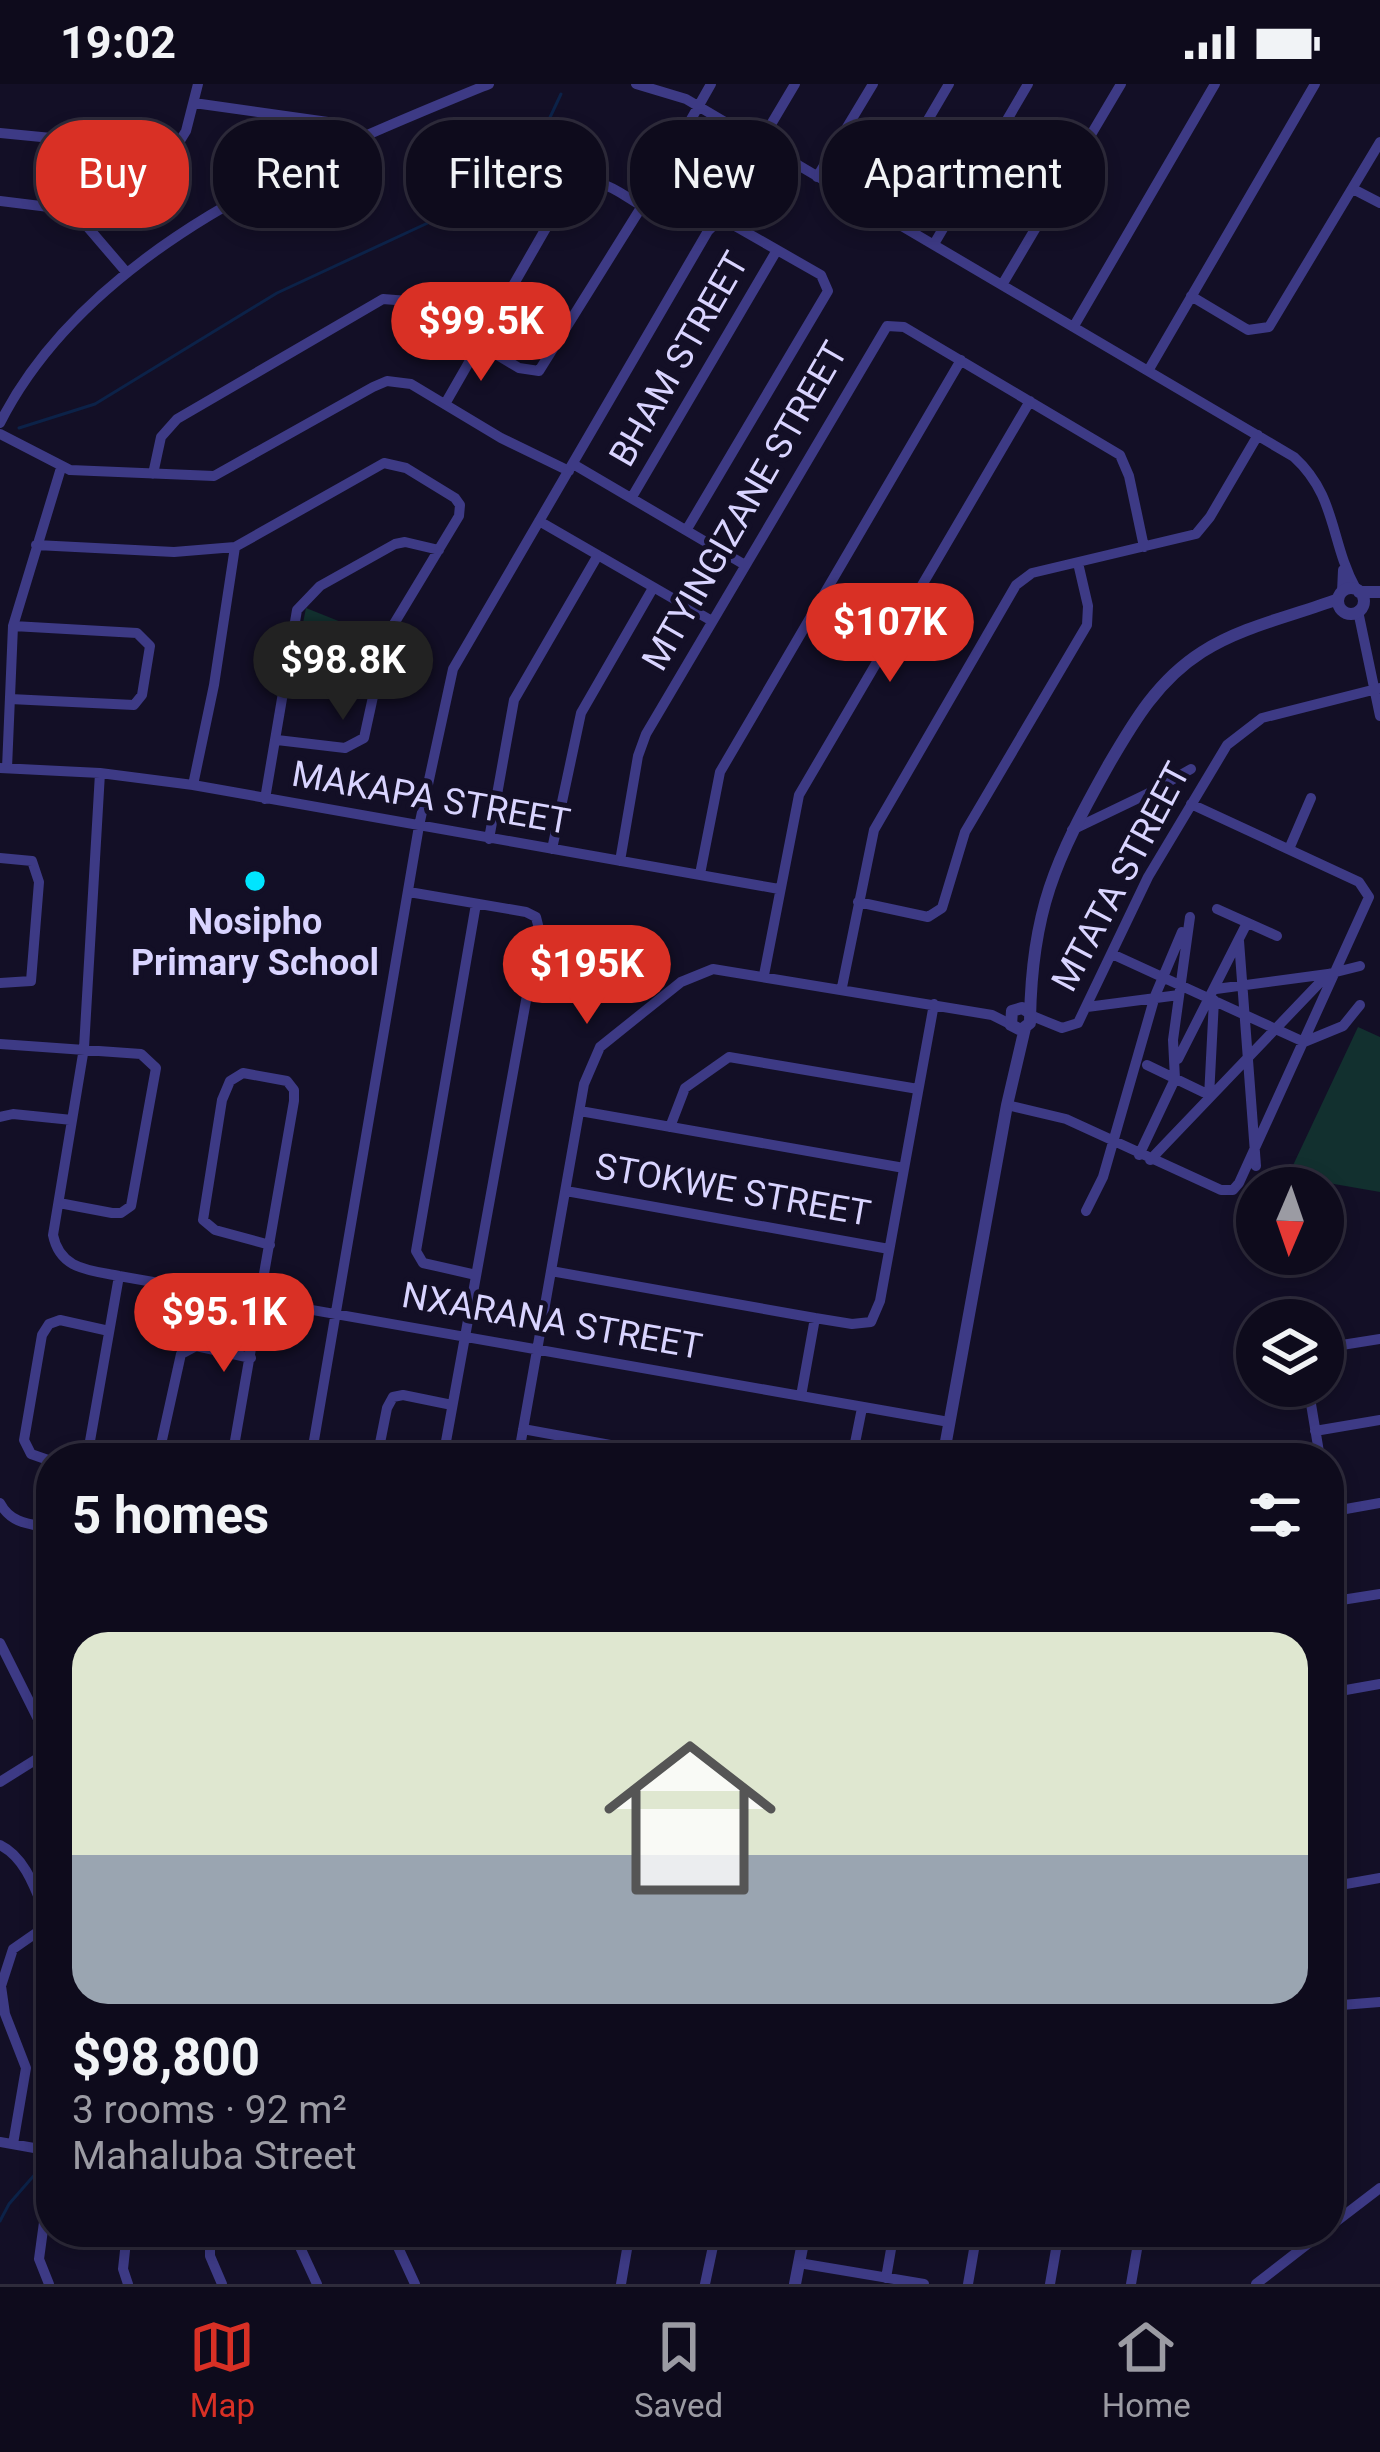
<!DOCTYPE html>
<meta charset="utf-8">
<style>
:root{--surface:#0e0b1c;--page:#171425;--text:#f1f3f6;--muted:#9b9ba3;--line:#2e2b3b;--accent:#d93025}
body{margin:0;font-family:Roboto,sans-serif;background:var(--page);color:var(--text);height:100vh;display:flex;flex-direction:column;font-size:45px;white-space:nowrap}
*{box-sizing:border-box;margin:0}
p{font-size:39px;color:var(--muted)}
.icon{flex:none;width:66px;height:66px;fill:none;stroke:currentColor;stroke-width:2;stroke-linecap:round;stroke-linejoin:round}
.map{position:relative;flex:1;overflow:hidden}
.panel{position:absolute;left:36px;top:1359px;width:1308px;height:804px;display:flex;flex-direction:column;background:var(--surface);border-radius:48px;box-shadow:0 6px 18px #0003,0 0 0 3px var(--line)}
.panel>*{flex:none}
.hud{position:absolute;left:36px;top:36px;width:1308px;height:108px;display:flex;gap:24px}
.needle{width:78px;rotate:182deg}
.fabs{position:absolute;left:1236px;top:1083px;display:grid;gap:24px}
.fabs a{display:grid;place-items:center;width:108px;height:108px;border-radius:50%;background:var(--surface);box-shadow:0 6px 18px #0003,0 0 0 3px var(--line);font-size:60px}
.price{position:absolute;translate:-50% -102px;padding:0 27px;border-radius:42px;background:var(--accent);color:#fff;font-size:39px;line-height:78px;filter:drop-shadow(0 3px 6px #0008)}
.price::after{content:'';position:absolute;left:50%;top:72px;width:36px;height:27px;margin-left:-18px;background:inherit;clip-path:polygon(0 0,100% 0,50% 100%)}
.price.current{background:#222;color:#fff}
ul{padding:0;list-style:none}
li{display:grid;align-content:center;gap:24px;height:636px;padding:0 36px}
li+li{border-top:3px solid var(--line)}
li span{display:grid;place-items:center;height:372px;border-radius:36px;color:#555}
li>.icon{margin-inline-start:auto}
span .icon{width:216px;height:216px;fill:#fffc;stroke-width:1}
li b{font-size:51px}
h2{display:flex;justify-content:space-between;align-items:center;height:144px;padding:0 36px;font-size:51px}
.tag{padding:0 42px;border-radius:48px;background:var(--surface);box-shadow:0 6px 18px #0003,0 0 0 3px var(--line);font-size:42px;line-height:108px}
.tag.current{background:var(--accent);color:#fff}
.status{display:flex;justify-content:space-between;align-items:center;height:84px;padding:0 60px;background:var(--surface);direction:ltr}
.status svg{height:33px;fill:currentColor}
.tabs{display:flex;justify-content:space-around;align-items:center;height:168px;border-top:3px solid var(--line);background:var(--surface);font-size:33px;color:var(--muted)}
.tabs a{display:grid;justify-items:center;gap:6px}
.tabs .current{color:var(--accent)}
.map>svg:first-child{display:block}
</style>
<div class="status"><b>19:02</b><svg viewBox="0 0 49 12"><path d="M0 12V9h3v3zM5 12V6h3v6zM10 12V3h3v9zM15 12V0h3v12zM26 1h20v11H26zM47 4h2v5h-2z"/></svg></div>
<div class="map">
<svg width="1380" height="2200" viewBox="0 0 1380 2200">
<rect width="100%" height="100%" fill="#130f26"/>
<path fill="#12302f" d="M306 524 346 540 328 587 295 579Z
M1358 943 1380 953V1108L1288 1092Z"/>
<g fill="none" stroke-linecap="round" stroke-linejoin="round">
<path stroke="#0c2248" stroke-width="3" d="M19 344 95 320 277 209 432 137 537 61 561 10
M0 2137 9 2120 51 2072"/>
<path stroke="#3d3a85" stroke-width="10" d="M636 0 686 15 1294 373C1337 412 1330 458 1356 505
M194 19 349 41 365 52
M0 49 103 59 119 65 138 86
M760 59 795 0
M817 93 873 0
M1353 105 1380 119
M0 117 73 126 127 189
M875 126 949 0
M76 128 178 60 186 47 198 0
M934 160 1028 0
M1002 201 1121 0
M1191 212 1248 246 1269 243 1380 58
M1074 242 1215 0
M1148 287 1315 0
M445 320 569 104C594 86 619 109 642 122
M0 339C90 161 315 71 489 0
M0 350 70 386 214 392 373 303 387 297 411 300 501 354 569 387
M573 380 745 481
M153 390 161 353 177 335 383 215 408 217 519 284 539 287 642 122 711 0
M632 413 777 166
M539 437 712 537
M687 445 828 207 821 191 721 134
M36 461 174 468 235 463 384 379 406 384 455 414 460 421 459 432 386 553 364 654 345 664 277 656
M1342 508 1343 486
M1358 527 1380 632
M10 615 134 621 142 611 150 562 137 549 13 542
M0 684 100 689 193 701 779 805
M7 684 13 542 61 384
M100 689 84 964 53 1151C60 1186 90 1186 119 1192L949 1338
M193 701 214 601 235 463
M265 715 297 526 320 502 395 460 405 458 439 466
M1072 746 1149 709 1191 685
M489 755 514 616 598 471
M552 765 581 629 653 504
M1289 765 1311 714
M0 774 32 777 39 798 31 897 0 899
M620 777 638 672 646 650 887 242 904 243 1120 371 1129 392 1144 463
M700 790 720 688 961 276
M409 808 526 828 536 833 539 845 443 1374
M858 818 928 833 942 824 965 748 1087 541 1088 522 1078 479
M476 820 416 1167 423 1179 476 1191
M1217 825 1277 852
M1239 857 1256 1082
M1112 870 1304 958 1343 942 1360 921
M764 891 799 711 1030 317
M842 903 874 746 1016 501 1032 489 1196 450 1210 433 1258 351
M1216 905 1328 890
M1087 923 1179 911
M1030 931 1062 944 1078 939 1148 793 1227 661 1262 634 1380 604
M0 960 141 970 156 984 131 1122 121 1129H112L59 1119
M1178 975 1247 839
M1147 981 1203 1008
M1209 1013 1214 916
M1007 1021 1066 1035 1221 1106H1233L1239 1099 1369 813 1359 798 1191 720
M580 1027 904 1084
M0 1033 13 1030 72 1036
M670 1043 685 1004 729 973 918 1005
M1139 1071 1175 995 1173 956 1190 833
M1150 1076 1328 890 1360 882
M566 1107 889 1165
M1086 1127 1103 1093 1155 912 1182 848
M551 1187 815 1234 852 1240 871 1238 880 1217 934 920
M1323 1264 1380 1255
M1308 1302 1320 1374
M801 1312 815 1234
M523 1345 681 1374
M1315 1347 1380 1336
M87 1374 119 1192
M158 1374 181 1270 196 1262 251 1274
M232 1374 294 1017V1006L287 997 243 989 230 997 222 1016 203 1136 215 1146 270 1161
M311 1374 419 742 453 585 708 147 721 134 764 61
M377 1374 387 1324 393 1313 403 1311 452 1321
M518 1374 584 1000 600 963 681 898 713 885 992 931 1010 940
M852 1374 862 1324
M51 1377 31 1370 24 1356 42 1251 49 1240 60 1236 109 1247
M0 1419C11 1440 30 1440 51 1444
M1329 1428 1380 1419
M1329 1431 1343 1516
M1329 1518 1380 1510
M0 1559 51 1661
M1329 1609 1380 1600
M0 1698 51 1666
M0 1761C29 1775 38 1815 51 1843
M1329 1803 1380 1794
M1329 1922 1380 1918
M1329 1942 1341 2013 1329 2031
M0 2058 51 2067
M13 2060 26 1984 5 1930 1 1902 13 1865 49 1840
M1329 2143 1380 2104
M127 2148 123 2185 128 2200
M210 2148V2172L222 2200
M293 2148 317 2200
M391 2148 415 2200
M799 2179 924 2200
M886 2194 894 2148
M49 2200 39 2175 51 2087
M621 2200 630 2148
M705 2200 716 2148
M968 2200 977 2148
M1050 2200 1059 2148
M1131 2200 1140 2148
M1256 2200 1323 2148"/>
<path stroke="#3d3a85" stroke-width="12" d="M1338 517a13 13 0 1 1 26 0a13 13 0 1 1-26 0Z
M1359 508H1380
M1029 928 1022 924 1012 927 1011 941 1021 946 1030 939C1031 828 1055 776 1109 680 1134 637 1158 596 1202 568 1243 542 1293 532 1338 515
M943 1374 1007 1021 1025 944
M795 2200 805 2148"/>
</g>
<circle fill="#00e5ff" stroke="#130f26" stroke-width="4.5" cx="255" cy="797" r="12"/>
<g text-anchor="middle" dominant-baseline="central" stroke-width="10" stroke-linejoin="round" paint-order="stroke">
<g font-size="36" fill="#d9d4ff" stroke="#130f26">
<text transform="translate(679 275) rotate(-60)">BHAM STREET</text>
<text transform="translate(745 422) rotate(-60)">MTYINGIZANE STREET</text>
<text transform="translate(431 714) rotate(10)">MAKAPA STREET</text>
<text transform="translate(1121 793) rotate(-62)">MTATA STREET</text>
<text transform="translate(733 1106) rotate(10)">STOKWE STREET</text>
<text transform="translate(552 1237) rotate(10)">NXARANA STREET</text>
</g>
<g font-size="36" font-weight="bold" fill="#d9d4ff" stroke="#130f26">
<text x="255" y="838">Nosipho<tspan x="255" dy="41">Primary School</tspan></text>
</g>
</g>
</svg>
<div class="fabs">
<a><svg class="needle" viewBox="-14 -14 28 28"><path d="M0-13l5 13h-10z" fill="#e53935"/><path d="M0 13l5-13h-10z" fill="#9b9ba3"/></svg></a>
<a><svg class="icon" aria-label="layers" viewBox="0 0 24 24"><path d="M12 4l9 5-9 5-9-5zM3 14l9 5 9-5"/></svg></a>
</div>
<b class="price" style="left:481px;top:300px">$99.5K</b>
<b class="price" style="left:890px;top:601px">$107K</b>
<b class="price current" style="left:343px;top:639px">$98.8K</b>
<b class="price" style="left:587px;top:943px">$195K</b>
<b class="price" style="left:224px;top:1291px">$95.1K</b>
<div class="hud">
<a class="tag current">Buy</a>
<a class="tag">Rent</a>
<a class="tag">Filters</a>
<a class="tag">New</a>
<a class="tag">Apartment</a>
</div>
<section class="panel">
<h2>5 homes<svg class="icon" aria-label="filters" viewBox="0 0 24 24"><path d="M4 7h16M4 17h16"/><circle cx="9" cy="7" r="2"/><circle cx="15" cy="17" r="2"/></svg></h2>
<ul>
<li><span style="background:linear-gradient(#dfe7d0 60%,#9aa5b1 0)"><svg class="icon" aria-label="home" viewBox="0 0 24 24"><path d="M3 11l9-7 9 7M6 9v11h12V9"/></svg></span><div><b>$98,800</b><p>3 rooms · 92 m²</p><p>Mahaluba Street</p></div></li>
</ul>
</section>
</div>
<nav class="tabs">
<a class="current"><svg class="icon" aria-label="map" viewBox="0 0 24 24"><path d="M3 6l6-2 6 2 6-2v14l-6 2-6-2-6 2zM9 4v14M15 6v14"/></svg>Map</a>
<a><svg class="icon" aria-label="saved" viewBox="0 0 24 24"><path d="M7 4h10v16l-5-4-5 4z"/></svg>Saved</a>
<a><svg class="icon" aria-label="home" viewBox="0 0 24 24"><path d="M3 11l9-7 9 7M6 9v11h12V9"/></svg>Home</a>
</nav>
